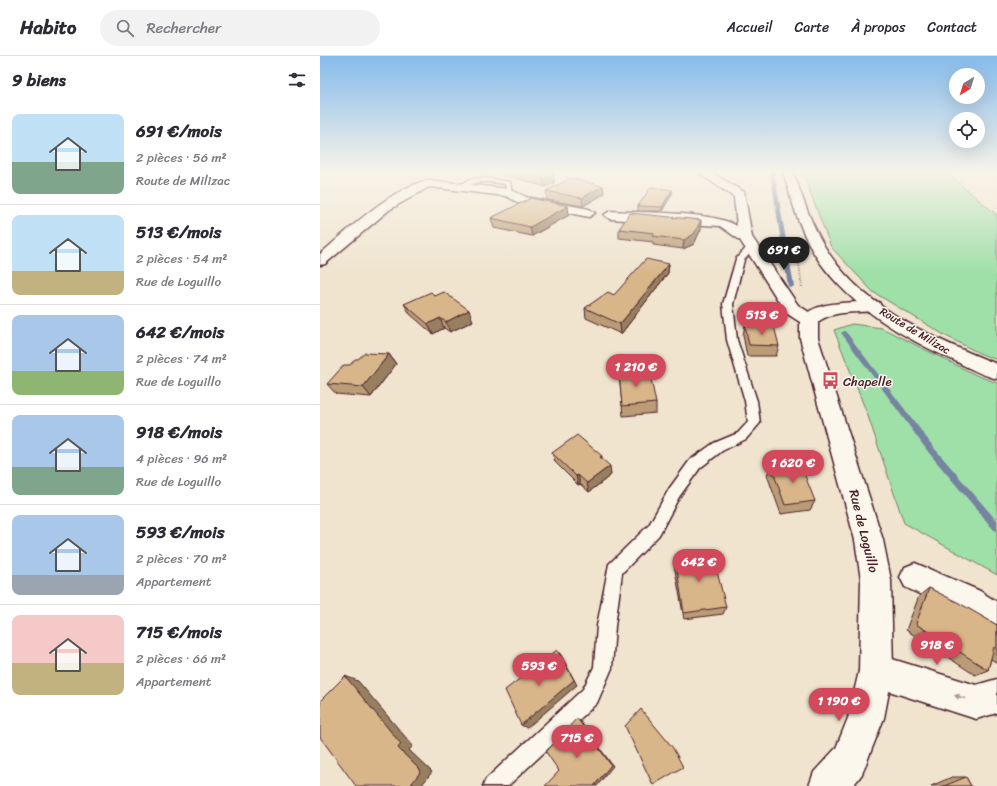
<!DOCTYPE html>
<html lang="fr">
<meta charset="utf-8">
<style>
:root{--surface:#fff;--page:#f2f2f3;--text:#2b2b33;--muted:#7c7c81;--line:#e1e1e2;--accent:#d1495b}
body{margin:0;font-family:Sriracha,sans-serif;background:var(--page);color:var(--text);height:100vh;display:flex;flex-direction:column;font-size:15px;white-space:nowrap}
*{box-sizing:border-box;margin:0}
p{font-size:13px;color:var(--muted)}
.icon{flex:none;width:22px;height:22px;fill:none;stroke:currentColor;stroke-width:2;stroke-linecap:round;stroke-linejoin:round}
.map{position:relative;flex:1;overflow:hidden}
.sheet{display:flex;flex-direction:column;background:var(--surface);width:320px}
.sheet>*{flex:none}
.needle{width:26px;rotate:218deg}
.fabs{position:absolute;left:629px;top:12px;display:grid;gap:8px}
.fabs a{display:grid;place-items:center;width:36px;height:36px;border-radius:50%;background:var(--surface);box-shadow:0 4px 16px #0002;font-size:20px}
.price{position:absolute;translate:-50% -34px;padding:0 9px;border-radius:14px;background:var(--accent);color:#fff;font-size:13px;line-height:26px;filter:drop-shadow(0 1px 2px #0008)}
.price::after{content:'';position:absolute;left:50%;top:24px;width:12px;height:9px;margin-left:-6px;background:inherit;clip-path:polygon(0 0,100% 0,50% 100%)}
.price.selected{background:#222;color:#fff}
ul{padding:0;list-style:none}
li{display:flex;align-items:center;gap:12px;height:100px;padding:0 12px}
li+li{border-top:1px solid var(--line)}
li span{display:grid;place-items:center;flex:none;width:112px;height:80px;border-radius:8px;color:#555}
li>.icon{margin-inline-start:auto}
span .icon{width:48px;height:48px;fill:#fffc;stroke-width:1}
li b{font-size:17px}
h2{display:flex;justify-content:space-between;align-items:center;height:48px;padding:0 12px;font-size:17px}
header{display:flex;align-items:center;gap:24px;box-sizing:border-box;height:56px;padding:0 20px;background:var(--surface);border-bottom:1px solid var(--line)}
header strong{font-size:19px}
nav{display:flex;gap:22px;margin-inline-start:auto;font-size:14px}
.search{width:280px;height:36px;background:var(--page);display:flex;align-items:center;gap:10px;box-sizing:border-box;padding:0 14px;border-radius:22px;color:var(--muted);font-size:15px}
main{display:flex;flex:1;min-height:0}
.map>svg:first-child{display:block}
</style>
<header>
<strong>Habito</strong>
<div class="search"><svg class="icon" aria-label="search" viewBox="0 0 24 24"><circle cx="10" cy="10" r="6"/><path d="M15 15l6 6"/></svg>Rechercher</div>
<nav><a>Accueil</a><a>Carte</a><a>À propos</a><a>Contact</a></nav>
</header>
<main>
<section class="sheet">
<h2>9 biens<svg class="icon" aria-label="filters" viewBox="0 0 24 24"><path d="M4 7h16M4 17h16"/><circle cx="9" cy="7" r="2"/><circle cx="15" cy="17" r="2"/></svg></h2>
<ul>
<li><span style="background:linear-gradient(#bfe0f5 60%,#7fa58c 0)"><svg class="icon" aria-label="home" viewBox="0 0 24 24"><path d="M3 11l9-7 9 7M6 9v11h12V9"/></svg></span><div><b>691 €/mois</b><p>2 pièces · 56 m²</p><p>Route de Milizac</p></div></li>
<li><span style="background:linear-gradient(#bfe0f5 70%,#c2b280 0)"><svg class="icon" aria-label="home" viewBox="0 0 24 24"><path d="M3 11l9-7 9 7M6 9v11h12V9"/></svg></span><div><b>513 €/mois</b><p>2 pièces · 54 m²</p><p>Rue de Loguillo</p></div></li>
<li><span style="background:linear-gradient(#a9c7e8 70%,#8fb573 0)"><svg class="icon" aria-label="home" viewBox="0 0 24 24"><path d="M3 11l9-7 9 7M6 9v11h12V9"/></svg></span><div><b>642 €/mois</b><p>2 pièces · 74 m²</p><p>Rue de Loguillo</p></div></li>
<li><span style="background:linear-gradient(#a9c7e8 65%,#7fa58c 0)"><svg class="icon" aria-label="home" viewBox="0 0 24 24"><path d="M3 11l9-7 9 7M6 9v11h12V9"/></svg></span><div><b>918 €/mois</b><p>4 pièces · 96 m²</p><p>Rue de Loguillo</p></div></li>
<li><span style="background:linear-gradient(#a9c7e8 75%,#9aa5b1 0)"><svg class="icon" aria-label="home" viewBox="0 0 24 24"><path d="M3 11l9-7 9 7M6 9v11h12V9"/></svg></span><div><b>593 €/mois</b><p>2 pièces · 70 m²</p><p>Appartement</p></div></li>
<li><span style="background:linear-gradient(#f6c9c9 60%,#c2b280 0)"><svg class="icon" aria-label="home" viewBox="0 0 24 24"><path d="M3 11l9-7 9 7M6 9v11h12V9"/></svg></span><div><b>715 €/mois</b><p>2 pièces · 66 m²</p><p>Appartement</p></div></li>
</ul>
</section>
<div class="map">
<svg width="677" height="730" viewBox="0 0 677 730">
<rect width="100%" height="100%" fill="#f0e4cf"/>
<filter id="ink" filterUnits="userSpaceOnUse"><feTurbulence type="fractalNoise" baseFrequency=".025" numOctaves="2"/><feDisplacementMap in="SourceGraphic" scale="8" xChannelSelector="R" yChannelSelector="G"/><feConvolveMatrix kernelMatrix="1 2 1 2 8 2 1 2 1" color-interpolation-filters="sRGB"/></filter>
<g filter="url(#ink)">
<path fill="#9fdfa8" stroke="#747f6a" d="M482 115H624L677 159V304L659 297 626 280 553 236 511 191Z
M532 268 562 272 656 319 677 327V519L584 467 548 360 514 274Z"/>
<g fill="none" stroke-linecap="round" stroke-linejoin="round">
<path fill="#7683a1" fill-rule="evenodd" d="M450 115H454L474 230 471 232 468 230Z
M524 275 526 276 615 393 677 465V475L674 474 609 397 522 278 521 277Z"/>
<defs>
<path id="service" d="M164 122 190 126 192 137 187 138 185 128C164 125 162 124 142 132L139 130 150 123Z
M429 189 436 191 424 204 413 248 417 284 437 345 440 367 426 383 402 395 380 412 359 441 339 479 302 517 295 570 292 612 277 647 188 730H163L166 723 263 633 274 611 277 570 289 508 329 469 349 433 370 404 394 387 418 377 428 366 425 345 407 284 403 248 416 203Z"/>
<path id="minor" d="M376 115H389L424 136 432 181 478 249 495 260 498 264 495 268 489 269 483 268 466 257 420 184 400 170 290 163 284 159 290 155C320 157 395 155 417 170L414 141Z
M108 124 189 133 206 141 269 153 275 157 269 161 199 147 186 140 109 131 69 154 5 208 0 209V198C31 172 68 134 108 124Z
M595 507 660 535 677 546V578L666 574 638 557 585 531 580 521 585 511Z
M556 598 656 629 677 623V657L656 663 544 627 539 615 544 603Z"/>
<path id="tertiary" d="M553 245 559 246 561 250 559 254C540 258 514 253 498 266V282L563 484 571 524 573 615 564 662 542 718 533 730H489L494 716 516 692 528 662 539 615 541 524 535 484 480 282V264C495 243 531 248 553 245Z"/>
<path id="secondary" d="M463 115H473C483 144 493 174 510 199 548 255 617 284 677 308V323C662 319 649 312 635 305 584 282 532 252 499 205 481 179 472 146 463 115Z"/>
</defs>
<use href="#service" stroke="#4a1f2b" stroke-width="3"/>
<use href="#minor" stroke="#4a1f2b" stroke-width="3"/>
<use href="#tertiary" stroke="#4a1f2b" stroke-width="3"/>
<use href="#secondary" stroke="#4a1f2b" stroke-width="3"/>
<path stroke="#4a1f2b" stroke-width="1.5" stroke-dasharray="0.5 1.5" stroke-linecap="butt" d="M0 117 14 115"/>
<path stroke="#4a1f2b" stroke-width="2" stroke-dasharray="0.5 2" stroke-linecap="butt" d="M478 198 482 232"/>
<use href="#service" fill="#fbf7ec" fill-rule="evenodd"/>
<use href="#minor" fill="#fbf7ec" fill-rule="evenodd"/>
<use href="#tertiary" fill="#fbf7ec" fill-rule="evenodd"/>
<use href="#secondary" fill="#fbf7ec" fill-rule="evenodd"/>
</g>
<path fill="#ba9d77" stroke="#4a1f2b" d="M172 115H233L234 127 225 131 181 117Z
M283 130 284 138 263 150 227 144 226 135Z
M352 134V138L342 155H318V150Z
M248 150 249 159 212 180 174 172 171 162Z
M299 173H381L374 188 363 193 333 189V186L299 182Z
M349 208 348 217 301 278 266 262 265 252 294 239Z
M84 248 153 265 130 276 124 272 113 278 90 258Z
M425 269 459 290 456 300H427L423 279Z
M69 298 76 308 51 341 16 338 7 328 38 303Z
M299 316 336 347V357L303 360Z
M232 397 282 400V404L291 419 269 436 260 428 258 429 235 406Z
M451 410 495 445 490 454 461 458 447 419Z
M355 501 406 551 403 558 364 563 354 509Z
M609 532 677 569V607L671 603 668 614 655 619 586 574 599 540Z
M632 721H646L651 730H611Z"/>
<path fill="#977f61" stroke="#4a1f2b" d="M232 115H233L234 127 225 131 223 123Z
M283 130 284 138 263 150 262 142Z
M352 134V138L342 155V151Z
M248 150 249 159 212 180 210 171Z
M381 164V173L374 188 363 193 364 184Z
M349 208 348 217 301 278 300 268Z
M149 254 153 265 130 276 126 266Z
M120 262 124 272 113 278 108 268Z
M69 298 76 308 51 341 43 331Z
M290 410 291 419 269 436 267 427Z
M258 419 260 428 258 429 256 420Z
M237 594 241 599 257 629 207 672 201 669Z
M25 620 38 625 93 690 89 694 112 716 101 730H90Z
M257 662 260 665 293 710 277 730H274Z"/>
<path fill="#d8b68a" stroke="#4a1f2b" d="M199 115H232L233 119 223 123Z
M251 122 283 130 262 142 226 135Z
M331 131 352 134 342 151 318 150Z
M211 142 248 150 210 171 171 162Z
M310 157 381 164 374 178 364 184 333 180 334 177 299 173Z
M326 203 349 208 300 268 265 252 288 236 294 239Z
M111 236 115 240 124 236 149 254 126 266 120 262 108 268 84 248Z
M425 269 454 270 459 290 429 289Z
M45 297 69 298 43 331 7 328 24 309H30L35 303H38Z
M329 314 336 347 302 350 299 316Z
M257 379 282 400 280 401 290 410 267 427 258 419 256 420 232 397Z
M480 407 495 445 465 449 451 410Z
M392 496 406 551 364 557 355 501Z
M609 532 639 547 677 569V593L674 591 668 614 596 568Z
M237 594 254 624 201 669 185 634Z
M25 620 81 688 78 692 101 715 90 730H36L0 681V645Z
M321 653 353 692 363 711 333 729 305 670Z
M257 662 291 709 274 730H225L239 715 226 696Z
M646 721 651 730H624Z"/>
<defs><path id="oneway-solid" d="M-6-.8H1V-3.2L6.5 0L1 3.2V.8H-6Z"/></defs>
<use fill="#ab9695" href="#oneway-solid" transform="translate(640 641) rotate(-162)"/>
</g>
<linearGradient id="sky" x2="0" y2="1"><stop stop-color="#86bbeb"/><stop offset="0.53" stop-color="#f8f3e9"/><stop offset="1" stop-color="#f8f3e9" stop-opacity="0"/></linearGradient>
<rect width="677" height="218" fill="url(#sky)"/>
<defs>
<symbol id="bus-bare" viewBox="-9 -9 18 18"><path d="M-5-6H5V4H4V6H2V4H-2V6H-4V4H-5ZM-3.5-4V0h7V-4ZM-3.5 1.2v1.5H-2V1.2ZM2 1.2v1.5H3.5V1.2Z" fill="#d1495b" stroke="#fbf7ec" stroke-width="2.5" paint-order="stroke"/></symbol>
</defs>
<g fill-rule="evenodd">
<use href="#bus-bare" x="498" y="312" width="25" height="25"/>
</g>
<g text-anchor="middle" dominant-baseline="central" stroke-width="3" stroke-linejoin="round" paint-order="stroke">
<g font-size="11" fill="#4a1f2b" stroke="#fbf7ec">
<text transform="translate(595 275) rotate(31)">Route de Milizac</text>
</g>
<g font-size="13" fill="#4a1f2b" stroke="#fbf7ec" text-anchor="start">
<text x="523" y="325">Chapelle</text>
</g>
<g font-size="13" fill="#4a1f2b" stroke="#fbf7ec">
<text transform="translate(544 475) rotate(76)">Rue de Loguillo</text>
</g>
</g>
</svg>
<div class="fabs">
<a><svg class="needle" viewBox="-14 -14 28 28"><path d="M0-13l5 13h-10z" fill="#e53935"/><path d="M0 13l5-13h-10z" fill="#7c7c81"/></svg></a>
<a><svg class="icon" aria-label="locate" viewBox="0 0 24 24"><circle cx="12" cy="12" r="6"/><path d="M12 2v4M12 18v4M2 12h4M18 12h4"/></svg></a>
</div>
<b class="price selected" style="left:464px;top:215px">691 €</b>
<b class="price" style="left:442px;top:280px">513 €</b>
<b class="price" style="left:316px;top:332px">1 210 €</b>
<b class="price" style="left:473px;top:428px">1 620 €</b>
<b class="price" style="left:379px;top:527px">642 €</b>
<b class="price" style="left:617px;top:610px">918 €</b>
<b class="price" style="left:219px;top:631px">593 €</b>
<b class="price" style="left:519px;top:666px">1 190 €</b>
<b class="price" style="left:257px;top:703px">715 €</b>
</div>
</main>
